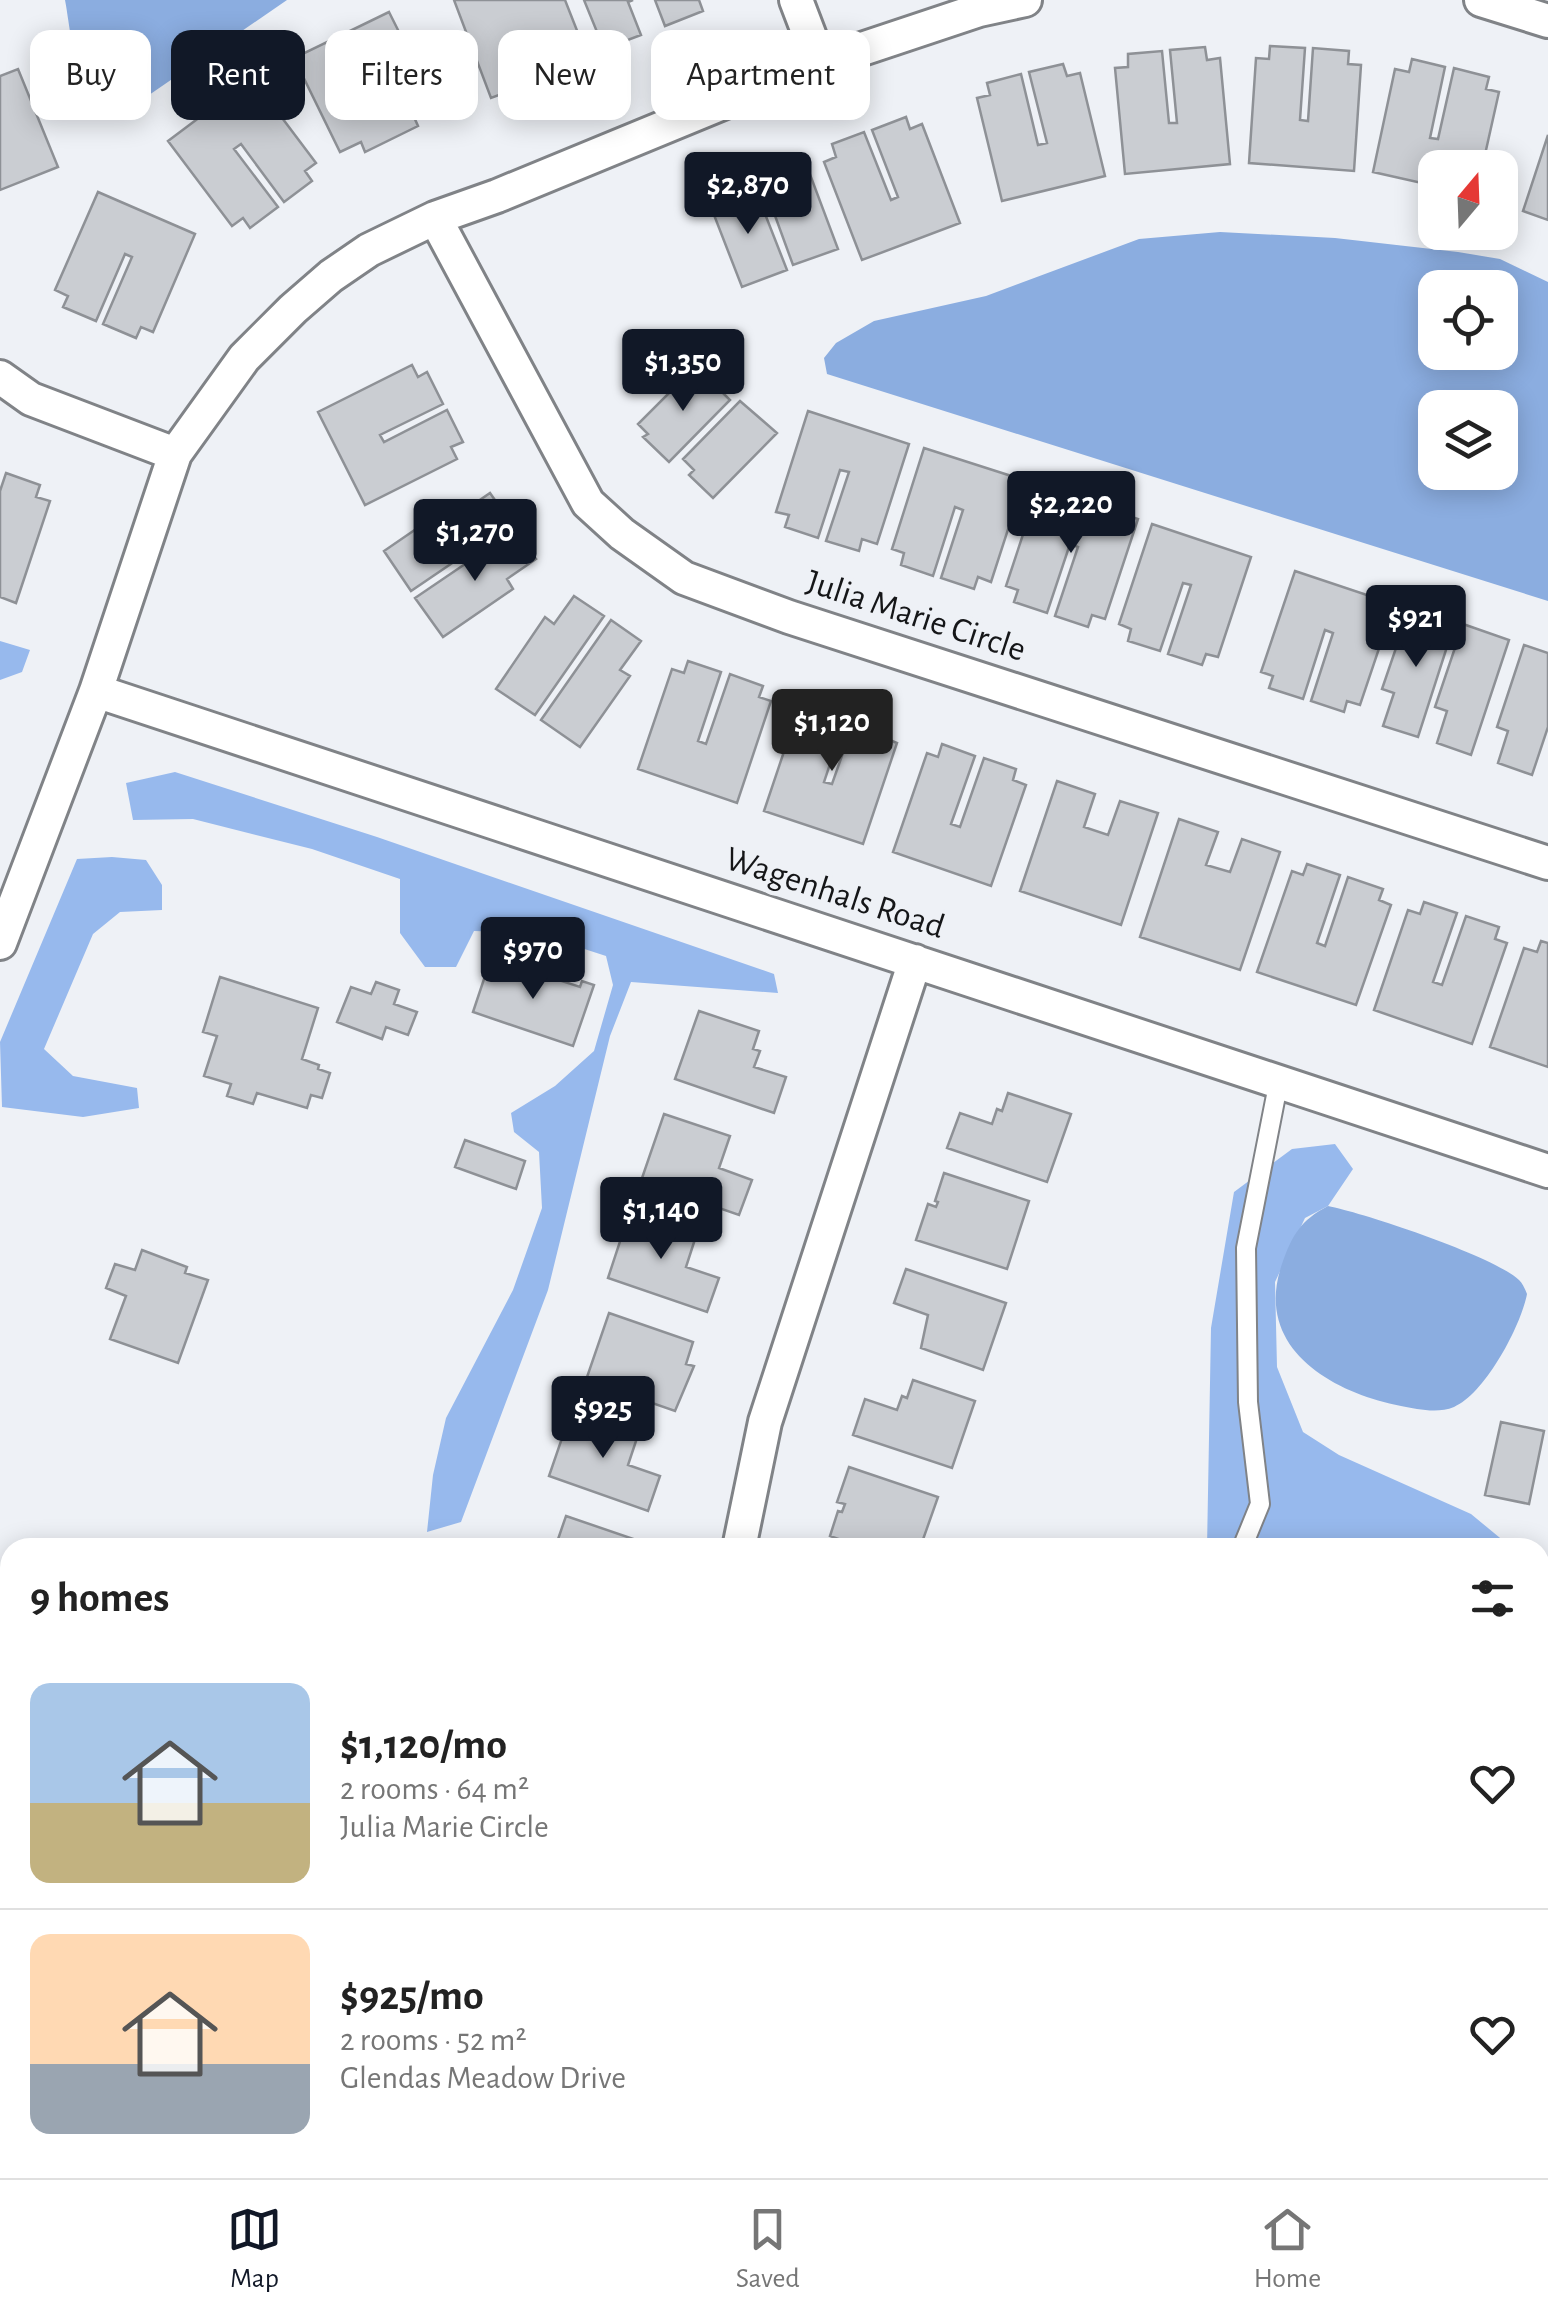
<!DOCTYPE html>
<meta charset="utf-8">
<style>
:root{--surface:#fff;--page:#f2f2f2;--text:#222;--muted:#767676;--line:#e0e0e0;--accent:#111827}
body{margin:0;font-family:"Alegreya Sans",sans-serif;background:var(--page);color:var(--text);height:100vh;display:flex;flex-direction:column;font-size:38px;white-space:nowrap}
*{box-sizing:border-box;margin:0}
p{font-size:32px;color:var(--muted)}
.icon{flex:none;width:55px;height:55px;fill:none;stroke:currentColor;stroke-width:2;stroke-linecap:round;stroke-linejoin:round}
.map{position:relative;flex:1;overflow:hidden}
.panel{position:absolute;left:0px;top:1538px;width:1550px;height:642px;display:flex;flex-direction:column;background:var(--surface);border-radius:30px 30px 0 0;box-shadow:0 5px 25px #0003}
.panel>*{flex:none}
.banner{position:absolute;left:30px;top:30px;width:1000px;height:90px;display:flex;gap:20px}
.needle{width:65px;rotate:19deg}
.buttons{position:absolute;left:1418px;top:150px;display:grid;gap:20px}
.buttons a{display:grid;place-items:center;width:100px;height:100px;border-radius:20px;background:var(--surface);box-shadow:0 5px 25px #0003;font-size:50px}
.price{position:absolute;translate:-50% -85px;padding:0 22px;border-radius:10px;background:var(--accent);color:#fff;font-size:32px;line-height:65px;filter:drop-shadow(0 2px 5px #0008)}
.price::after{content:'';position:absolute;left:50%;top:60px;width:30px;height:22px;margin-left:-15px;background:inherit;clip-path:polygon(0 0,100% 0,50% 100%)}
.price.on{background:#222;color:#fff}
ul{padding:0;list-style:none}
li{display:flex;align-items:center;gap:30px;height:250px;padding:0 30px}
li+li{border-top:2px solid var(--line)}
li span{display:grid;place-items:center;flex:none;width:280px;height:200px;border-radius:20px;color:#555}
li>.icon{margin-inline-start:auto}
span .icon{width:120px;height:120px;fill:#fffc;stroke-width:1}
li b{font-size:42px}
h2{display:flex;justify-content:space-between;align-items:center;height:120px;padding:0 30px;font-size:42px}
.tag{padding:0 35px;border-radius:20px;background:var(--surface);box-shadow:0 5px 25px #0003;font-size:35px;line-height:90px}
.tag.on{background:var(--accent);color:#fff}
.tabs{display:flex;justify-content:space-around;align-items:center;height:140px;border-top:2px solid var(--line);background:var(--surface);font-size:28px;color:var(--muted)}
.tabs a{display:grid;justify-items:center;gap:5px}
.tabs .on{color:var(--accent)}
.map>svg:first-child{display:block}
</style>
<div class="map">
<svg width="1548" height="2178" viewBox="0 0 1548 2178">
<rect width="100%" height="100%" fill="#eef1f6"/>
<path fill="#97b9ed" d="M0 641 30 650 22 672 0 680Z
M175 772 377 837 774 974 778 993 631 982 610 1036 548 1290 461 1522 427 1532 433 1475 446 1418 513 1290 542 1208 539 1152 514 1132 511 1113 555 1086 594 1051 613 985 606 956 535 933 474 931 456 967H425L400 933V879L312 849 193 819 133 820 126 783Z
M112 857 146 860 162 885V910L120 912 93 934 44 1049 73 1076 137 1088 139 1108 83 1117 2 1107 0 1042 77 859Z
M1335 1144 1353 1169 1328 1206 1305 1218 1275 1282 1277 1367 1303 1432 1339 1455 1471 1514 1511 1547 1207 1548 1211 1328 1234 1192 1292 1149Z
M1540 1589 1548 1600V2051L1540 2068Z
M1234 2170H1449L1442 2178H1231Z"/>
<path fill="#8bade0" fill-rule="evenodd" d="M65 0H287L136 104C130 105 119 110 113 109 75 105 71 30 65 0Z
M1220 232 1335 238 1458 252 1500 259 1548 282V601L827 374 824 358 836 343 874 321 986 296 1139 239ZM1435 288H1500V352H1435ZM1435 408H1500V472H1435Z
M1328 1206C1364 1213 1496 1257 1519 1280 1523 1284 1525 1289 1527 1294 1521 1326 1485 1394 1454 1407 1437 1414 1417 1409 1401 1406 1330 1392 1253 1347 1282 1264 1292 1235 1301 1220 1328 1206Z"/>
<path fill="#cacdd2" stroke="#8e9196" stroke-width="2.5" d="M454 0H565L589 61 555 74 550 61 518 73 523 86 491 98Z
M584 0H633L628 2 641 35 604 49Z
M655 0H699L703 11 665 26Z
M389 12 436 106 414 117 418 126 365 152 361 142 340 152 294 58Z
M1270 46 1305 48 1300 120 1308 121 1313 48 1349 51 1348 64 1361 65 1354 171 1249 163 1256 58 1269 59Z
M1205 47 1207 60 1220 58 1230 164 1125 174 1115 68 1128 67V54L1162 51 1169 123H1177L1170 50Z
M1412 59 1445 67 1430 138 1438 139 1454 68 1489 77 1486 89 1499 92 1482 168H1435V186L1373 172 1395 69 1409 72Z
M1063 64 1067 76 1080 73 1105 176 1002 201 977 98 990 95 987 83 1021 74 1038 145 1047 143 1029 72Z
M18 69 58 167 0 190V76Z
M252 78 316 163 305 171 312 181 284 202 241 144 234 149 278 207 250 228 243 218 232 226 168 141Z
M906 117 910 129 922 124 960 223 862 260 824 162 836 157 832 144 864 132 891 200 898 197 872 130Z
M1548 135V220L1523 211Z
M794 168 795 174 808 169 838 249 793 265 762 180Z
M741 190 743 196 756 191 787 270 742 287 709 202Z
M98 192 195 234 153 332 141 327 136 338 103 324 132 257 125 254 96 321 63 307 68 296 55 290Z
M412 365 418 377 427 372 443 404 380 435 384 442 447 410 463 442 451 447 457 459 365 505 318 412Z
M696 366 730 400 669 462 643 437 648 434 638 424Z
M740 401 777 433 713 498 689 475 694 470 683 459Z
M808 411 909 444 877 544 862 539 859 551 826 541 849 472 840 470 818 538 785 527 789 515 776 512Z
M924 448 1024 480 991 582 978 577 974 589 941 578 963 510 955 507 933 576 901 565 904 553 892 549Z
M6 473 40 485 36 497 50 501 16 603 0 597V491Z
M1039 486 1138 519 1105 619 1092 615 1088 627 1055 616 1078 547 1070 544 1047 613 1014 602 1018 590 1006 586Z
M490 493 511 523 411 591 384 551 454 503 461 513Z
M1152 524 1251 557 1218 657 1206 654 1202 665 1168 654 1191 585 1183 583 1160 651 1128 641 1131 629 1119 624Z
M515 530 536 559 507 579 513 589 443 637 415 598Z
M1295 571 1394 604 1360 705 1347 701 1344 712 1311 701 1333 633 1325 630 1303 699 1269 688 1273 676 1261 672Z
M574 596 604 616 535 715 496 689 545 617 554 624Z
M1410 607 1455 622 1418 737 1383 726 1394 693 1382 689Z
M611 620 641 641 620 670 630 676 580 747 541 720Z
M1463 624 1509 640 1471 755 1437 743 1447 711 1435 707Z
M1524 645 1548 653V727L1532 775 1498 763 1508 731 1497 727Z
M688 661 721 672 698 741 706 744 730 674 763 686 759 697 771 701 737 803 638 769 672 669 684 673Z
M814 703 847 713 824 782 832 784 856 716 888 727 885 738 897 743 863 844 764 811 798 710 809 714Z
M942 744 975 756 951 824 960 827 984 758 1016 769 1013 780 1026 785 991 886 893 852 927 753 938 757Z
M1057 781 1095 794 1084 827 1108 835 1120 801 1158 813 1121 925 1020 891Z
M1179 819 1218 832 1206 865 1230 872 1242 839 1280 852 1240 970 1140 937Z
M1307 864 1340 875 1317 943 1325 946 1348 877 1383 889 1379 900 1391 905 1356 1005 1257 972 1292 871 1303 875Z
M1424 902 1457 913 1433 982 1442 985 1466 916 1499 927 1495 939 1507 943 1472 1044 1374 1010 1408 910 1420 914Z
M1541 941 1548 943V1067L1490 1047 1524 948 1537 952Z
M491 958 580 987 582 981 594 985 573 1046 473 1012Z
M220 977 318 1008 302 1059 319 1065 318 1069 330 1073 322 1098 311 1095 307 1108 257 1093 253 1104 227 1096 231 1084 204 1076 217 1036 203 1032Z
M376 982 399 990 394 1004 417 1012 408 1035 386 1027 382 1039 337 1022 351 987 371 994Z
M699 1011 759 1031 753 1049 760 1051 754 1067 786 1077 774 1113 675 1079Z
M1008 1093 1071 1114 1047 1182 947 1148 960 1113 992 1124 997 1109 1002 1111Z
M664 1114 730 1136 719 1168 752 1180 739 1215 641 1181Z
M465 1140 525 1161 516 1189 455 1167Z
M944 1173 1029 1201 1007 1269 916 1240 928 1204 936 1207 938 1202 935 1201Z
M630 1211 697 1233 686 1267 719 1278 707 1312 608 1278Z
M142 1250 187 1267 185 1273 208 1280 178 1363 110 1339 126 1296 106 1288 115 1264 135 1270Z
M906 1269 1006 1303 983 1370 921 1348 928 1315 894 1303Z
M609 1313 693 1342 686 1364 694 1366 675 1411 586 1380Z
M913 1380 975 1401 952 1468 853 1435 865 1399 897 1410 902 1396 907 1398Z
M572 1409 639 1432 628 1465 660 1476 648 1511 549 1476Z
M1501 1422 1544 1431 1529 1504 1485 1495Z
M849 1467 938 1497 920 1548H863L830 1536 838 1511 842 1512 845 1504 837 1502Z
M566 1516 651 1545 650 1548H555Z
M342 2170H385L382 2178H366Z
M570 2170H671L681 2173 680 2178H579L568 2174Z"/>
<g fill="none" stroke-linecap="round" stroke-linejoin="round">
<defs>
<path id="service" d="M1242 1548 1260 1504 1248 1402 1246 1248 1279 1080"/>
<path id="minor" d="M796 0 820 63
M1481 0 1548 21
M435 218 588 503 622 534 684 578 789 617 1548 863
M0 377 31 399 175 454
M96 691 1548 1171
M0 943 96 691 175 454 244 358 293 309 331 276 369 250 435 218 497 196 820 63 979 10 1025 0
M739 1548 765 1422 915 961
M473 2178 476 2170"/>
</defs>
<use href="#service" stroke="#808387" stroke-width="22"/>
<use href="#minor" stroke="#808387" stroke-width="38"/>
<use href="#service" stroke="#fff" stroke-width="18"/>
<use href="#minor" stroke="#fff" stroke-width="32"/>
</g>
<g text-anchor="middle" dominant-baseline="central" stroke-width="9" stroke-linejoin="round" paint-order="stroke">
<g font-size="35" fill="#151618" stroke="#eef1f6">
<text transform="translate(916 616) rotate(18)">Julia Marie Circle</text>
<text transform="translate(835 893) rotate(18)">Wagenhals Road</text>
</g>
</g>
</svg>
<div class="buttons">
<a><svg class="needle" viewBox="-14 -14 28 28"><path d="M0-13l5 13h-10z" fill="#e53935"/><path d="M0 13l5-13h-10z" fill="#767676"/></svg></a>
<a><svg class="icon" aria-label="locate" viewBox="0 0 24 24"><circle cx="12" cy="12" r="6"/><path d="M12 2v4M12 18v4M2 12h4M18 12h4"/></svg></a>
<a><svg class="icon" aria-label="layers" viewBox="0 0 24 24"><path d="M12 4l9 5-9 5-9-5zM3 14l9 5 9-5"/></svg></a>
</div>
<b class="price" style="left:748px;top:237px">$2,870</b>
<b class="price" style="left:683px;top:414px">$1,350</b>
<b class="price" style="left:1071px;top:556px">$2,220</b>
<b class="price" style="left:475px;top:584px">$1,270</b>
<b class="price" style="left:1416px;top:670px">$921</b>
<b class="price on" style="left:832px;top:774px">$1,120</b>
<b class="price" style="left:533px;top:1002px">$970</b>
<b class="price" style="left:661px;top:1262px">$1,140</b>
<b class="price" style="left:603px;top:1461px">$925</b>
<div class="banner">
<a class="tag">Buy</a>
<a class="tag on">Rent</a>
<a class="tag">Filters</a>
<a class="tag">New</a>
<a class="tag">Apartment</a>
</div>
<section class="panel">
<h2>9 homes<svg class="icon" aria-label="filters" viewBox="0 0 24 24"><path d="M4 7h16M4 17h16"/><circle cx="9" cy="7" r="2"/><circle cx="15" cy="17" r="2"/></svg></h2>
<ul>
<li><span style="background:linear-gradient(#a9c7e8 60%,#c2b280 0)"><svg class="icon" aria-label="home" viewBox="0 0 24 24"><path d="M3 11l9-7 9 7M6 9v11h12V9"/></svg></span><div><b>$1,120/mo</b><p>2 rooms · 64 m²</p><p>Julia Marie Circle</p></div><svg class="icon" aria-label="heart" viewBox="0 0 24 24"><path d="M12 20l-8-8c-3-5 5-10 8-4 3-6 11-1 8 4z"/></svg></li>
<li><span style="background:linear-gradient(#ffd9b3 65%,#9aa5b1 0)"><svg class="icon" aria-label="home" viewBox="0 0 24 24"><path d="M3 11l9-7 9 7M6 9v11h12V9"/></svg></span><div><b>$925/mo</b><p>2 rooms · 52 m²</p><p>Glendas Meadow Drive</p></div><svg class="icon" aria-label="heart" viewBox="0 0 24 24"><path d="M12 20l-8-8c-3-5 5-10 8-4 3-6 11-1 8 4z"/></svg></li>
</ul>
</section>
</div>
<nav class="tabs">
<a class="on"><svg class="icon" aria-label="map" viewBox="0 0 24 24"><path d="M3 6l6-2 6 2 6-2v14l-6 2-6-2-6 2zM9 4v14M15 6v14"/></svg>Map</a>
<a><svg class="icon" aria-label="saved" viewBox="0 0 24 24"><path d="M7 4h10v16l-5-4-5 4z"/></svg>Saved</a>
<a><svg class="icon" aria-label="home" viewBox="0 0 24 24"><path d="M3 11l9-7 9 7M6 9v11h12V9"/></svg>Home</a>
</nav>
